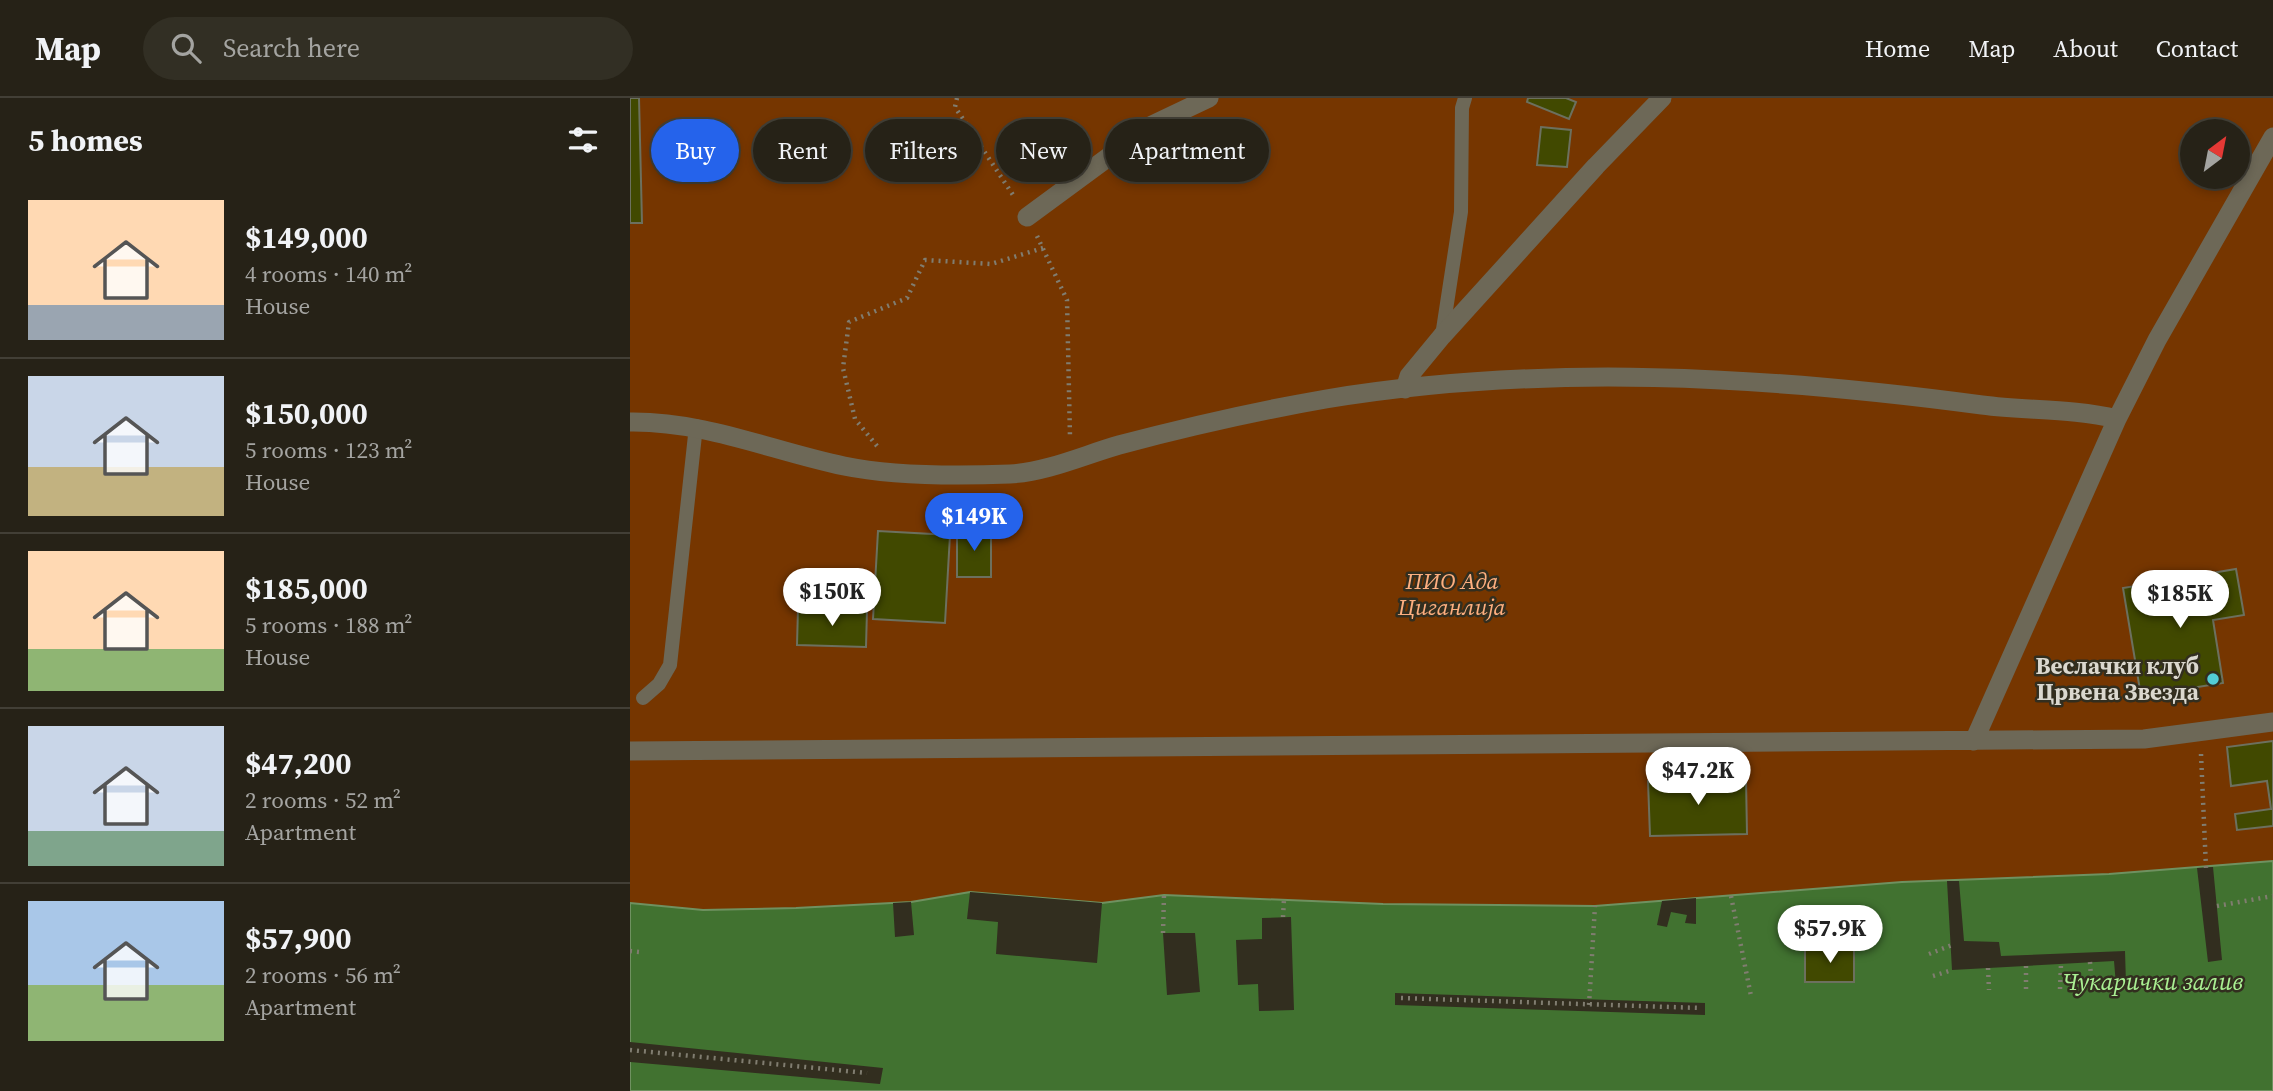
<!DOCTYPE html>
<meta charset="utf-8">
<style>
:root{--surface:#262217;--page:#322f24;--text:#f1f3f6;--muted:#a4a4a1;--line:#423f36;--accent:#2563eb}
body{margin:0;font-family:"Source Serif 4",serif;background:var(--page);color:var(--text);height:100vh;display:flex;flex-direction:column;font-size:26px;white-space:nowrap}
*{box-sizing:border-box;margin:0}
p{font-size:23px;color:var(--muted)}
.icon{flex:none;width:38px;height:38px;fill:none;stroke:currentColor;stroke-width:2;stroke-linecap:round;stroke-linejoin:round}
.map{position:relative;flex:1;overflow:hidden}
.drawer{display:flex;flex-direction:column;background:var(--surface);width:630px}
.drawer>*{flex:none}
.top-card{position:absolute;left:21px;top:21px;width:665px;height:63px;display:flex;gap:14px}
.needle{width:46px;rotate:32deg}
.fabs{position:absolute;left:1550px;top:21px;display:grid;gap:14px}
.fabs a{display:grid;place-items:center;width:70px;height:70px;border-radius:50%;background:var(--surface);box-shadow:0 4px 10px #0003,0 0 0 2px var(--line);font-size:35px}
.price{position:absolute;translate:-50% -60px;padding:0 16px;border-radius:24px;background:#fff;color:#222;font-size:23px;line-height:46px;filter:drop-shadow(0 2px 4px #0008)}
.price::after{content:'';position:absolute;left:50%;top:42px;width:21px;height:16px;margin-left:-10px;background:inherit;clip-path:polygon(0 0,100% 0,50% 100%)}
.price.current{background:var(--accent);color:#fff}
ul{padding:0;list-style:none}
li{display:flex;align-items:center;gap:21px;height:175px;padding:0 28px}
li+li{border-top:2px solid var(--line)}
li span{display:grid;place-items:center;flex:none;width:196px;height:140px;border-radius:0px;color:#555}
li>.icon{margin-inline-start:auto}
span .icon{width:84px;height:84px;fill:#fffc;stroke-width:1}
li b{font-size:30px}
h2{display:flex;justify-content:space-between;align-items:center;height:84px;padding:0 28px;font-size:30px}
.tag{padding:0 24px;border-radius:32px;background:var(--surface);box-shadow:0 4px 10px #0003,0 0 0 2px var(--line);font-size:24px;line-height:63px}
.tag.current{background:var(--accent);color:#fff}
header{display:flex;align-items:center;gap:42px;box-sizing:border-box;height:98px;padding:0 35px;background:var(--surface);border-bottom:2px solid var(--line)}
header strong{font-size:33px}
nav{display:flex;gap:38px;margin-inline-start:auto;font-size:24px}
.search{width:490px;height:63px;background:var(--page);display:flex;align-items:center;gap:18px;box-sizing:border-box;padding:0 24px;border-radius:38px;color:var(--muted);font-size:26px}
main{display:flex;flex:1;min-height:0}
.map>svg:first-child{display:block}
</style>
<header>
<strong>Map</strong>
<div class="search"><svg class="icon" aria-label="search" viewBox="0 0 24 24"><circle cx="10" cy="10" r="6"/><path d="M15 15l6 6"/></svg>Search here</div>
<nav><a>Home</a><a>Map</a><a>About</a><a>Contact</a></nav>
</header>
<main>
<section class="drawer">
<h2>5 homes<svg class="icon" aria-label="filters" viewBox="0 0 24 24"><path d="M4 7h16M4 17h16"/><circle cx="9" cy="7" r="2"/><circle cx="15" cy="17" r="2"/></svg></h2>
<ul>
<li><span style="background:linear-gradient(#ffd9b3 75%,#9aa5b1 0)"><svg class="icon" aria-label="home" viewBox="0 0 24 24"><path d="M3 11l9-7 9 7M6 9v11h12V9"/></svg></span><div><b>$149,000</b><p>4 rooms · 140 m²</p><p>House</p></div></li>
<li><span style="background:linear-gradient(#c9d6e8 65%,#c2b280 0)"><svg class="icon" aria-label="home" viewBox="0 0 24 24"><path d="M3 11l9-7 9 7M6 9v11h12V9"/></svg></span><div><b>$150,000</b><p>5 rooms · 123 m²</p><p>House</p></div></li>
<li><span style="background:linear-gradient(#ffd9b3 70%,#8fb573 0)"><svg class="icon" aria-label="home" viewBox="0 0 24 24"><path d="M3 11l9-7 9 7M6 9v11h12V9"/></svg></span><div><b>$185,000</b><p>5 rooms · 188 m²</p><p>House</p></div></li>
<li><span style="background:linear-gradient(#c9d6e8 75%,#7fa58c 0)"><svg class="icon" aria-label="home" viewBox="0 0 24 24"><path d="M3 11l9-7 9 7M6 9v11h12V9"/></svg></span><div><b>$47,200</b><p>2 rooms · 52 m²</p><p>Apartment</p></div></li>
<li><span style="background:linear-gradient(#a9c7e8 60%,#8fb573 0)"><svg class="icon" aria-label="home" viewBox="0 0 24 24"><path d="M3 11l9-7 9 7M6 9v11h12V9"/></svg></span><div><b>$57,900</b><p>2 rooms · 56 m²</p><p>Apartment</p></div></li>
</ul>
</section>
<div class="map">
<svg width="1643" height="993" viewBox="0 0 1643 993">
<rect width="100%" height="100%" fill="#322e1f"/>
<path fill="#763600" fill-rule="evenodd" d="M0 0H1643V993H0ZM1563 33H1608V79H1563Z"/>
<path fill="#417230" stroke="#6f9160" stroke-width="2" d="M1643 763V993H0V805L73 812 166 810 281 804 340 794 472 805 534 797 753 806 965 808 1272 784 1479 776Z"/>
<path fill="#322e1f" d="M1583 769 1592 862 1578 864 1567 770Z
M1317 783H1329L1334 843 1369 844 1371 858 1495 853 1496 886 1486 887 1484 863 1322 872Z
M340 794 472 805 467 865 366 856 368 824 337 821Z
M1066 800V826L1055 825 1057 817 1041 814 1037 829 1027 827 1032 803Z
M281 804 284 837 265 839 263 805Z
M661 819 664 912 629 913 628 886 608 887 606 842 632 841V820Z
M533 835H565L570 894 537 897Z
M765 895 1075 905V917L765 907Z
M0 944 253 970 250 986 0 964Z"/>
<path fill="#414900" stroke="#6c705e" stroke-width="2" d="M0 0H9L12 125H0Z
M898 0H936L946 4 939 21 897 4Z
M911 29 941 32 937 69 907 67Z
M327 431H361V479H327Z
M248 433 320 437 315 525 243 521Z
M1606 471 1614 517 1583 522 1593 585 1511 598 1493 490Z
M168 510 237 512 236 549 167 547Z
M1643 643V728L1607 732 1605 716 1641 711 1637 683 1601 688 1597 649Z
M1116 681 1117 736 1020 738 1018 683Z
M1175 850H1224V884H1175Z"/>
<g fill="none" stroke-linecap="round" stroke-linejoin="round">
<path stroke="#807d70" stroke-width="4.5" stroke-dasharray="2 5" stroke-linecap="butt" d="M327 0 325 9 385 100
M407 138 437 202 440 339
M247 348 225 321 213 270 219 224 277 200 295 162 361 166 413 150
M1571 656 1576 770
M1101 798 1121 898
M1587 808 1643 798
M653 819 654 801
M533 835 534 797
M0 853 10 854
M1299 856 1322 847
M1460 864 1461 880
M1396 868V891
M1358 870 1359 892
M1303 878 1322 872
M1430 891 1431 866
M771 900 1071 910
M959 907 965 808
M0 952 237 975"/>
<path stroke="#6d6857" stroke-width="14" d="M812 238 831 114 832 10 835 0
M13 600 29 586 40 567 66 328"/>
<path stroke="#6d6857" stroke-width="19" d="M397 119 522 27 579 0
M775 291 779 278 812 238 966 68 1032 0
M0 324C75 323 142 353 214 368 263 378 330 378 380 376 417 374 454 357 489 347 557 329 627 313 696 301 913 265 1135 278 1352 307 1397 313 1442 310 1487 321L1527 242 1643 39
M1344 643 1487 321
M0 653 1514 641 1643 624"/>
</g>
<circle fill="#52ccd6" stroke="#322e1f" stroke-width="2.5" cx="1583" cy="581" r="7"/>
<g text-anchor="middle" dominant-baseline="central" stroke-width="5" stroke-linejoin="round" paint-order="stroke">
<g font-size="23" font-style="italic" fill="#feaf7f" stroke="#322e1f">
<text x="822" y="483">ПИО Ада<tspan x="822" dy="26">Циганлија</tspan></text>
</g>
<g font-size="23" font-weight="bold" fill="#dbd8cf" stroke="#322e1f" text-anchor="end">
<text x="1569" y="568">Веслачки клуб<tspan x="1569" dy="26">Црвена Звезда</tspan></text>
</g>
<g font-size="24" font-style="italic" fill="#aaf093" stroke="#322e1f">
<text x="1523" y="883">Чукарички залив</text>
</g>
</g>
</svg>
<div class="fabs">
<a><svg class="needle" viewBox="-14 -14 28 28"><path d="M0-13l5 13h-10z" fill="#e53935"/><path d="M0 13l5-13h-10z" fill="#a4a4a1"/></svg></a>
</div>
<b class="price current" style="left:344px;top:455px">$149K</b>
<b class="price" style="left:202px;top:530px">$150K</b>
<b class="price" style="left:1550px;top:532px">$185K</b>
<b class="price" style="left:1068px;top:709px">$47.2K</b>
<b class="price" style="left:1200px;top:867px">$57.9K</b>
<div class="top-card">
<a class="tag current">Buy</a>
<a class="tag">Rent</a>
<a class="tag">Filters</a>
<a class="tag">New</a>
<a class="tag">Apartment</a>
</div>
</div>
</main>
